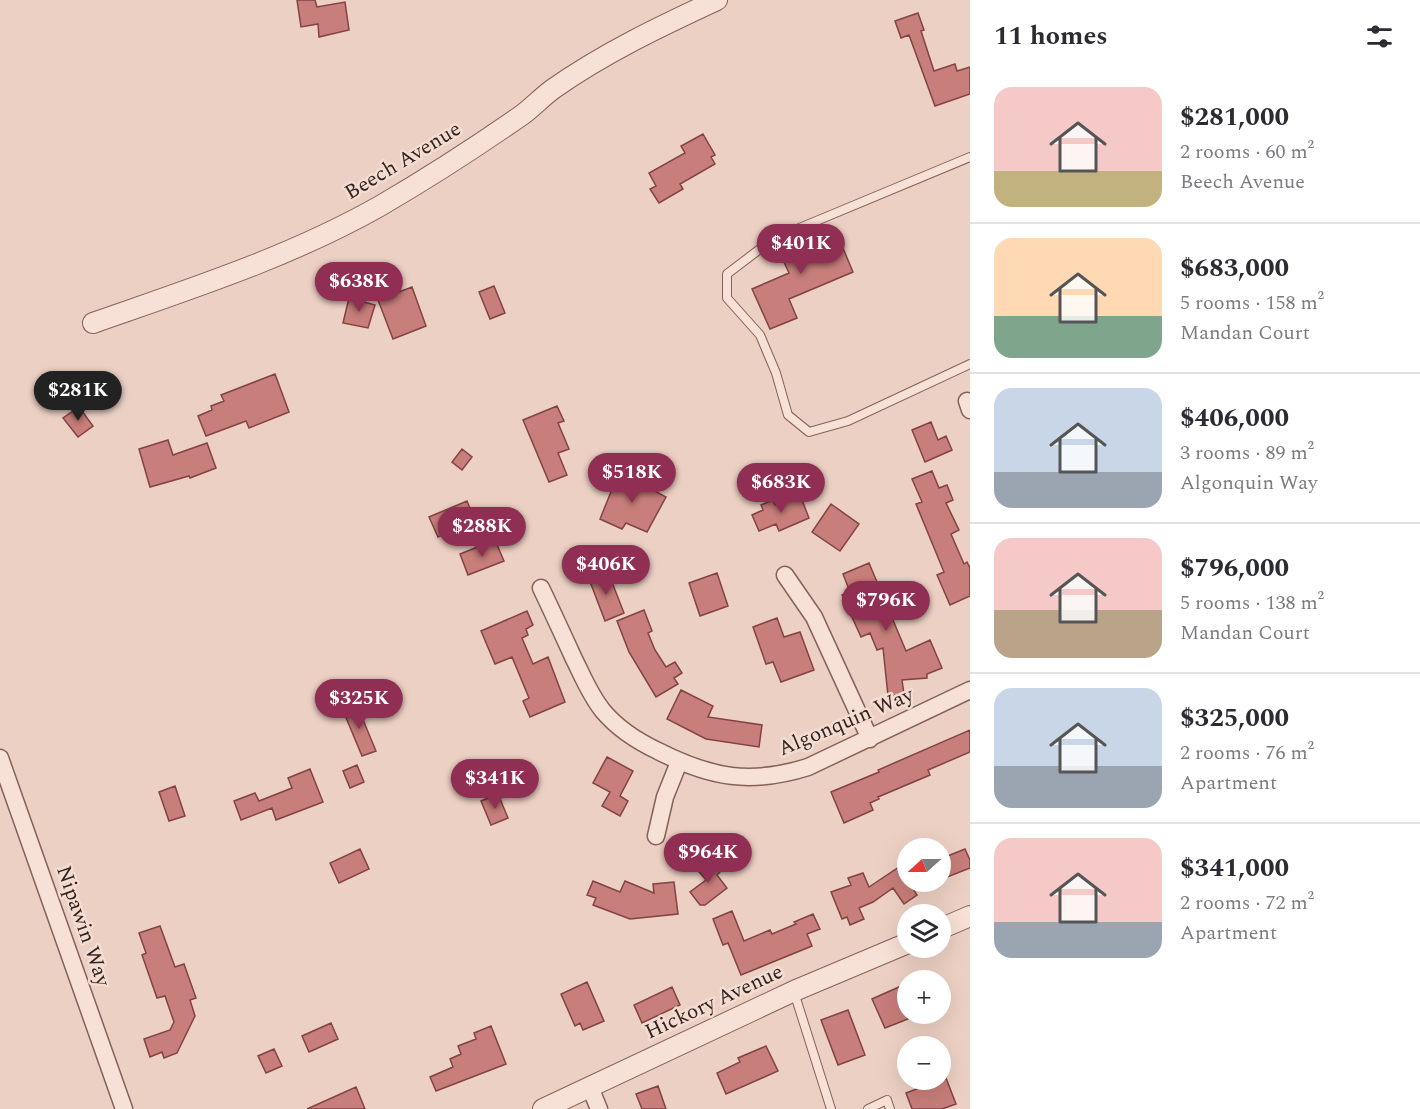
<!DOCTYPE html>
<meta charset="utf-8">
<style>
:root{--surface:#fff;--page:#f7f7f7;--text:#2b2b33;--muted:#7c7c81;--line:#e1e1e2;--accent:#902e53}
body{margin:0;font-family:Spectral,serif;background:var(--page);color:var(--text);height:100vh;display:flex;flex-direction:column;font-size:22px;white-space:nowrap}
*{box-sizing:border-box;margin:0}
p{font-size:20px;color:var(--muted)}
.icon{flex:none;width:33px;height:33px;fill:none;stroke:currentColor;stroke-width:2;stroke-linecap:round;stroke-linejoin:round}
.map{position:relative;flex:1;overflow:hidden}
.sheet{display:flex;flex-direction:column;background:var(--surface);width:450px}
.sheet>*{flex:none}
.needle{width:39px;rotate:249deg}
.controls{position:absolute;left:897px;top:838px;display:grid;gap:12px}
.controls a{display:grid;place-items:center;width:54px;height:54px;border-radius:50%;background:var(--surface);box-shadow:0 6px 24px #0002;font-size:30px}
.price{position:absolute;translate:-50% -51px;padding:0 14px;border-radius:21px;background:var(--accent);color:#fff;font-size:20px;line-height:39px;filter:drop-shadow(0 2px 3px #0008)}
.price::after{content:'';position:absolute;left:50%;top:36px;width:18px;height:14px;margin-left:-9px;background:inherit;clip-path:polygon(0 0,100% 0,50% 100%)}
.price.selected{background:#222;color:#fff}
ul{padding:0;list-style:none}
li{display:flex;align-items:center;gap:18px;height:150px;padding:0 24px}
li+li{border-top:2px solid var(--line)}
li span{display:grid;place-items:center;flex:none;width:168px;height:120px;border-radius:18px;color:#555}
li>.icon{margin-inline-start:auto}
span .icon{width:72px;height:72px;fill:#fffc;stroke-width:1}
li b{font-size:26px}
h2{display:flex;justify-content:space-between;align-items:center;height:72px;padding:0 24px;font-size:26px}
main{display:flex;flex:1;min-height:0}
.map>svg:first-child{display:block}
</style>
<main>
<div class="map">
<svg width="970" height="1109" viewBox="0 0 970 1109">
<rect width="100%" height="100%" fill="#ecd0c3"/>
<path fill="#c87e7a" stroke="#824342" stroke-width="1.5" d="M297 0H315L317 7 345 2 349 30 319 37 318 24 301 27Z
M918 13 924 30 921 31 934 71 955 64 957 71 970 67V94L935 106 909 35 901 38 895 21Z
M703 134 715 155 711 157 715 164 680 184 683 189 659 203 650 189 656 186 649 173 685 153 681 146Z
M804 233 809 246 837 234 853 272 789 299 797 318 770 329 752 289 789 273 776 245Z
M494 286 505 313 490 319 479 292Z
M412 287 426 326 393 339 378 300Z
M349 298 375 305 368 328 343 323Z
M275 374 289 412 249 428 246 421 206 436 198 416 212 410 211 406 224 401 221 395Z
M557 406 564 421 558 423 569 449 558 453 567 475 549 482 523 420Z
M79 407 93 426 78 437 63 418Z
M931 422 938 440 946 436 952 450 925 462 912 430Z
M168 440 173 455 207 443 216 468 190 478 189 476 150 487 139 449Z
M462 449 472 457 462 470 452 462Z
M932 471 939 488 947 485 953 500 946 503 959 530 951 534 964 564 967 562 970 568V596L950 605 937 575 944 572 916 504 922 502 912 479Z
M619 472 666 497 647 532 626 523 622 529 600 519Z
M800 495 809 518 779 531 776 524 759 531 752 515 763 510 761 505 773 500 775 505Z
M467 501 475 521 438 537 429 517Z
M831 504 859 524 840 551 812 532Z
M495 540 504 561 468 575 460 554Z
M869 563 906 651 930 640 942 668 927 674V678L902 680 904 694 888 696 883 648 877 650 870 633 861 637 842 595 850 592 843 574Z
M608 572 624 613 605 621 589 579Z
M717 573 728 606 700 616 689 583Z
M644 610 652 631 648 633 655 650 666 667 675 662 682 673 674 678 678 684 656 697 629 652 617 621Z
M527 611 533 625 526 629 528 635 522 638 533 664 548 657 565 702 530 717 523 701 529 698 512 657 495 664 481 631Z
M777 618 784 637 800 632 814 670 781 682 773 662 766 664 753 627Z
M681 690 713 706 708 717 762 725 759 747 706 739 667 719Z
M356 703 376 751 362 756 342 708Z
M970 730V752L928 770 930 775 878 797 879 799 870 803 873 810 844 823 831 792 879 772 878 770Z
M607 757 633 771 620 796 628 801 620 816 602 806 610 792 593 783Z
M357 765 364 782 350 788 343 771Z
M310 769 323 802 276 820 272 808 241 820 234 801 255 793 259 801 292 788 288 778Z
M175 786 185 816 169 821 159 792Z
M498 794 508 818 491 825 481 801Z
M360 849 369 869 339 883 330 863Z
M965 849 970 860V868L940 880V859Z
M709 858 720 872 717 875 727 888 705 905H700L690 892 706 880 696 868Z
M899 867 917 895 904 904 893 888 873 902 859 908 864 919 850 925 847 917 842 919 831 892 851 885 848 878 863 873 869 887Z
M593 881 620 892 625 881 654 893 653 884 674 882 678 914 630 919 593 905 596 898 587 895Z
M732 911 744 941 770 930 772 934 796 924 794 922 813 914 820 929 807 934 812 946 741 975 728 943 723 945 713 919Z
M160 926 175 967 184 964 196 998 190 1000 195 1016 177 1053 164 1058 162 1052 150 1057 144 1039 170 1030 174 1022 165 996 157 998 142 955 146 953 139 933Z
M587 982 604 1021 583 1030 580 1023 575 1026 561 994Z
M908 983V1019L885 1028 872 999Z
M672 987 680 1005 642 1023 634 1005Z
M848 1010 865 1055 838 1065 821 1020Z
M331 1023 338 1039 309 1052 302 1036Z
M491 1026 506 1064 436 1091 430 1077 453 1067 450 1059 461 1054 458 1046 476 1039 474 1033Z
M766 1046 778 1071 726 1094 717 1073 740 1062 738 1058Z
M274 1049 282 1066 266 1073 258 1056Z
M946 1078 956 1104 942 1109H912L906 1093Z
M658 1086 666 1109H642L636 1094Z
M356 1087 365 1109H307Z"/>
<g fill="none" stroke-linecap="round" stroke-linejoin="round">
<defs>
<path id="service" d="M970 157 773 239 727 274V298L760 335 776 373 788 415 809 432 848 421 970 364
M794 992 831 1109
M868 1109 887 1100 890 1109"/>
<path id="minor" d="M967 401 970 410
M785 575 814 617 870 739
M541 588C552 611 563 635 574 659 583 677 590 695 603 711 618 729 637 741 658 751 711 778 751 785 808 767L970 690
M0 758 124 1109
M656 836 665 797 679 762
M590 1087 599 1109"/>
<path id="tertiary" d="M93 323C190 289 290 257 380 206 428 178 476 147 522 115 533 107 542 97 553 89 604 53 661 26 717 0
M940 929 970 916
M543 1109 794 991 908 943"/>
</defs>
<use href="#service" stroke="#85615b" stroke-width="10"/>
<use href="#minor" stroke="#85615b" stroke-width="19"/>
<use href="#tertiary" stroke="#85615b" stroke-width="22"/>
<use href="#service" stroke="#f7e0d5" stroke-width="8"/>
<use href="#minor" stroke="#f7e0d5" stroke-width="16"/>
<use href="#tertiary" stroke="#f7e0d5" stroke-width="20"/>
</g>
<g text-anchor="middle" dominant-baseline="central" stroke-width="5" stroke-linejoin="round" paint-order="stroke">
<g font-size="21" fill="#35211e" stroke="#f3ddd2">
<text transform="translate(403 161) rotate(-31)">Beech Avenue</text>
<text transform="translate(846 722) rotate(-23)">Algonquin Way</text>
<text transform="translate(83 926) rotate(71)">Nipawin Way</text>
<text transform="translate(714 1002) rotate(-25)">Hickory Avenue</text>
</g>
</g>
</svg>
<div class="controls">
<a><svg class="needle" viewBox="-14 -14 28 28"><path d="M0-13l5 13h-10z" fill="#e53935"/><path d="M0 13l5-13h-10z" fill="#7c7c81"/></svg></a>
<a><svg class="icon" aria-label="layers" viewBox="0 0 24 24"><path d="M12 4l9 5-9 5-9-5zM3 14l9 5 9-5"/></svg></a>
<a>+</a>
<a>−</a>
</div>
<b class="price" style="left:801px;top:275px">$401K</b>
<b class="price" style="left:359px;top:313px">$638K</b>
<b class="price selected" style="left:78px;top:422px">$281K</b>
<b class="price" style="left:632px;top:504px">$518K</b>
<b class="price" style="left:781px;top:514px">$683K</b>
<b class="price" style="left:482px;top:558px">$288K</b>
<b class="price" style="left:606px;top:596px">$406K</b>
<b class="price" style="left:886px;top:632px">$796K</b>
<b class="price" style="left:359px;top:730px">$325K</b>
<b class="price" style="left:495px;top:810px">$341K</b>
<b class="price" style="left:708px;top:884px">$964K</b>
</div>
<section class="sheet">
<h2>11 homes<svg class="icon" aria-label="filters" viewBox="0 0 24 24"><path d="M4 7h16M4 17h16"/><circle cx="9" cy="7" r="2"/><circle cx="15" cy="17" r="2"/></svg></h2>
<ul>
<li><span style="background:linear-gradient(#f6c9c9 70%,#c2b280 0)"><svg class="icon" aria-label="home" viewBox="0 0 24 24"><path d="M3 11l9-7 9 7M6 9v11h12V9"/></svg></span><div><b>$281,000</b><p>2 rooms · 60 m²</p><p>Beech Avenue</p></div></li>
<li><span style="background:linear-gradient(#ffd9b3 65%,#7fa58c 0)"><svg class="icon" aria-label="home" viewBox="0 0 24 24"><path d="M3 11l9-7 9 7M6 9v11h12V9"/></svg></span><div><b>$683,000</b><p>5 rooms · 158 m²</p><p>Mandan Court</p></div></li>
<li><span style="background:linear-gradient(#c9d6e8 70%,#9aa5b1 0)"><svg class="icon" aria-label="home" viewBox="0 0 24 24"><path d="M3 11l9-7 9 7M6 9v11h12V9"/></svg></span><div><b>$406,000</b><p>3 rooms · 89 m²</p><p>Algonquin Way</p></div></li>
<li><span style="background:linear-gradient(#f6c9c9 60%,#b9a48a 0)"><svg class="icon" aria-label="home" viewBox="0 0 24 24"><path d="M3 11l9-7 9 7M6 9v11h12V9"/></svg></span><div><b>$796,000</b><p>5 rooms · 138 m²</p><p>Mandan Court</p></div></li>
<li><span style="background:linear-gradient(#c9d6e8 65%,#9aa5b1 0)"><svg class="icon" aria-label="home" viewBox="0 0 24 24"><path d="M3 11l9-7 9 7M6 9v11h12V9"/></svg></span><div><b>$325,000</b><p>2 rooms · 76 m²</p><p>Apartment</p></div></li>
<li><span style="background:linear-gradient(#f6c9c9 70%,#9aa5b1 0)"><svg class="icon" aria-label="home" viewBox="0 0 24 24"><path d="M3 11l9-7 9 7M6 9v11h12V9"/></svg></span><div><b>$341,000</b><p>2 rooms · 72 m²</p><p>Apartment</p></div></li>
</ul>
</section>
</main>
